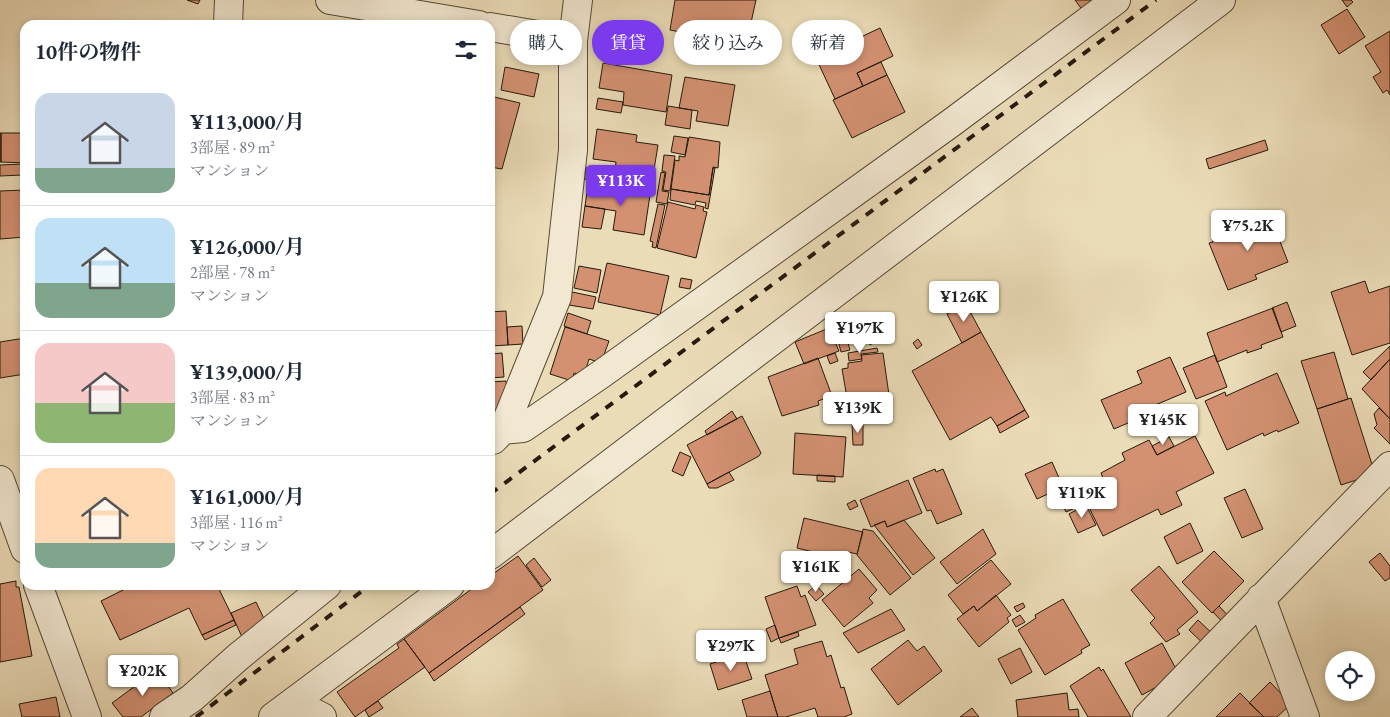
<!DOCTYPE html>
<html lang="ja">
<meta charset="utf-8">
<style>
:root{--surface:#fff;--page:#f2f2f3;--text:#1f2937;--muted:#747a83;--line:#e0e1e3;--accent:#7c3aed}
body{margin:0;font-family:"EB Garamond","Noto Serif JP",serif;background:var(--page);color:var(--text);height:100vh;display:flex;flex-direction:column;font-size:19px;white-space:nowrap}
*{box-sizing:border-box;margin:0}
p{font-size:16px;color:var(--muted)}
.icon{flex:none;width:28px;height:28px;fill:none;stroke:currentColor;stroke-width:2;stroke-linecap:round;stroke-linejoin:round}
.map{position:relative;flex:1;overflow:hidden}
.panel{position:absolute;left:20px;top:20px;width:475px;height:570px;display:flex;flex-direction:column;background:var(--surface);border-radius:15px;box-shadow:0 2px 8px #0003}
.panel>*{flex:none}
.banner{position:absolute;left:510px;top:20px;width:475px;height:45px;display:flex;gap:10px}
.buttons{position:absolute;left:1325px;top:651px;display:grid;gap:10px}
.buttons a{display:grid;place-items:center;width:50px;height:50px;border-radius:50%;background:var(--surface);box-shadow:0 2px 8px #0003;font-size:25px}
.price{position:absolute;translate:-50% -42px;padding:0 11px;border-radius:5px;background:#fff;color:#222;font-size:16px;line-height:32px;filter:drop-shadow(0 1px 2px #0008)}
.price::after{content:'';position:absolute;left:50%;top:30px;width:15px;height:11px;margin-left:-8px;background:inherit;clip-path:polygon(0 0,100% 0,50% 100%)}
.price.selected{background:var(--accent);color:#fff}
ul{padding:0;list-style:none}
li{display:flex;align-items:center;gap:15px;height:125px;padding:0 15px}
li+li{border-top:1px solid var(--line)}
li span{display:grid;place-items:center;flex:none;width:140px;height:100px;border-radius:15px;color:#555}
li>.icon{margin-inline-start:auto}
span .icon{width:60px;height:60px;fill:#fffc;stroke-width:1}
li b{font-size:21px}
h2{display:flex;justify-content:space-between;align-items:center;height:60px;padding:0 15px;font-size:21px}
.chip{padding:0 18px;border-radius:22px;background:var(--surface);box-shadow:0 2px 8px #0003;font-size:18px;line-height:45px}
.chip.selected{background:var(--accent);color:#fff}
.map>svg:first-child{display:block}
</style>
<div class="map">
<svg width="1390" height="717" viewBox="0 0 1390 717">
<rect width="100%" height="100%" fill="#ebdcb8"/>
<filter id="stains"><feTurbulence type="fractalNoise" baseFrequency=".004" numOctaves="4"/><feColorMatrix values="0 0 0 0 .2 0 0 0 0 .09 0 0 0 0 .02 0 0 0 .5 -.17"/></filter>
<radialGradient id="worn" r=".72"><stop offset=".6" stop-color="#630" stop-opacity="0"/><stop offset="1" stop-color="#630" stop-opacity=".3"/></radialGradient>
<path fill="#d39172" stroke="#251a0b" d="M187 0H200L198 4Z
M675 0H756L746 45 670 30Z
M1075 0H1098L1083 11Z
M1342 0H1351L1353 2 1347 7Z
M1347 9 1365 37 1339 54 1321 25Z
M880 28 893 56 857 73 863 86 835 99 816 58Z
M846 29 851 41 818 57 812 43Z
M1390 31V95L1387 90 1383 93 1373 77 1381 72 1365 46Z
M881 62 887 75 863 86 857 73Z
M603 63 672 75 666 112 623 105 624 92 599 88Z
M505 67 539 74 534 97 501 90Z
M887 75 905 112 852 138 833 100Z
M685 77 735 85 728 126 696 121 698 111 679 108Z
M490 96 520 103 502 169 490 167Z
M598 98 623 102 621 113 596 109Z
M668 106 692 110 690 129 665 125Z
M597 129 637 135 636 142 658 145 653 176 615 170 616 162 593 159Z
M0 133H1V162H0Z
M1 133H25V163L1 162Z
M674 136 688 138 685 155 671 152Z
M689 137 720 142 718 168 713 167 709 195 671 189 675 160 679 161V156L685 157Z
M1265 140 1268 150 1209 169 1206 159Z
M664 155 675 156 670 191 663 190 666 172 662 171Z
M23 164V175L0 176V165Z
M586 168 611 172 609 183 584 179Z
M713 168H715L708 209 705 208 706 203 696 201 695 205 670 200 671 189 709 195Z
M661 172 665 173 662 191 669 192 667 204 656 202Z
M588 184 650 195 644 235 613 230 616 211 585 206Z
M25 190V237L0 239V191Z
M668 202 695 209 696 205 704 207 703 211 707 212 696 258 657 248Z
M658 204 665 205 656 248 652 247 653 242 650 241Z
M585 206 605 209 601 229 582 227Z
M1270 216 1288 262 1255 275 1257 279 1228 290 1209 243 1213 242 1212 239Z
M607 263 669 276 660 315 598 302Z
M579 266 601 270 597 293 574 288Z
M681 278 692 280 690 289 679 287Z
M1365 281 1369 293 1390 286V343L1352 355 1331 292Z
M572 292 596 297 593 309 569 305Z
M1287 302 1296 326 1281 332 1272 308Z
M966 304 981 332 962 343 947 314Z
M1273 308 1283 337 1261 345 1262 348 1247 353V350L1217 362 1207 333Z
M506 311 508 345 490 346V312Z
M568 313 591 321 587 334 564 326Z
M864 320 876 341 870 345 857 324Z
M522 326 523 344 508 345 507 327Z
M565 327 609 341 601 363 589 359 584 376 574 373 572 381 550 374Z
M829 328 839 351 804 364 795 342Z
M981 332 1025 410 997 426 991 417 950 440 912 371Z
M25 338V374L0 378V342Z
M847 339 850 350 841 352 838 340Z
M918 339 922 345 917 349 913 343Z
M1390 346V359L1371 380 1363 372Z
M877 348 878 352 861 354 862 359 849 361 848 353Z
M1334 352 1348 399 1317 409 1301 361Z
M502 353 504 377 490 378V354Z
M835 353 838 361 830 364 827 356Z
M883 353 891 409 882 410V413L850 415 842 369 848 368V363L862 361 861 355Z
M1215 355 1227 387 1196 399 1183 368Z
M1170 357 1186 392 1153 406 1156 411 1114 429 1101 400 1142 383 1137 371Z
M818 358 832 396 818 401 819 405 782 416 768 377Z
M1390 359V419L1362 389Z
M1277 373 1299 423 1278 432 1277 430 1264 436 1263 433 1227 450 1205 401 1225 392 1226 396Z
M506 381 507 391 501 412 490 413V382Z
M1351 398 1375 474 1341 485 1317 409Z
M1379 408 1390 419V444L1374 428 1377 425 1374 414Z
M1025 410 1029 417 1000 433 997 426Z
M732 411 737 419 707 435 705 431Z
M742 416 761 453 759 456 707 484 687 445Z
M852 423H863V445H853Z
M795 433 846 437 843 477 793 474Z
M1195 436 1214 473 1176 492 1182 505 1161 515 1158 509 1103 536 1080 489 1103 478 1101 473 1125 460 1122 453 1149 440 1157 455Z
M1169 437 1174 446 1157 455 1152 446Z
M680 452 691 457 683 476 672 471Z
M1052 462 1063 487 1037 499 1025 474Z
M935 469 936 472 943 469 962 514 937 524 931 510 927 511 913 478Z
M729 472 734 480 717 488H709L707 484Z
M817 475 835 476V482L817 481Z
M908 480 922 513 887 527 885 521 871 527 860 500Z
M1245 489 1263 529 1242 538 1224 498Z
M1080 493 1084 504 1066 512 1061 502Z
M855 500 858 506 850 510 847 504Z
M1086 505 1096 525 1078 533 1069 514Z
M804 518 863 532 857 554 848 552 846 560 797 548Z
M904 520 935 558 913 575 874 525 885 521 887 527Z
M1190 523 1203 551 1177 564 1164 537Z
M863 529 873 531 911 578 890 595 857 555Z
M983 529 996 554 957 584 940 562Z
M1214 551 1244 581 1212 613 1182 582Z
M1380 553 1390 566V578L1385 581 1369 562Z
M518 556 543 590 429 673 404 639 477 585H490V576Z
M534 558 551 580 542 587 526 565Z
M991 560 1011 584 977 611 974 606 963 614 948 595Z
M1159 566 1198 612 1177 630 1180 634 1166 642 1150 623 1155 618 1131 590Z
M859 569 877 590 869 598 873 603 844 627 822 600Z
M16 581V587H19L32 656 0 662V584Z
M118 585H133L121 590Z
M133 585H217L234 620 202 635 189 608 120 640 101 601Z
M816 585 824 594 816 601 808 592Z
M797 586 801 597 805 595 816 625 779 638 765 597Z
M996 595 1011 615 1007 618 1009 622 979 647 957 619 974 606 977 611Z
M1063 599 1090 645 1081 650 1082 653 1045 675 1018 630 1036 618 1035 615Z
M256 602 267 625 242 637 231 613Z
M1023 603 1025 607 1017 612 1014 607Z
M1219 606 1234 622 1228 628 1213 612Z
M520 607 525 614 434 681 429 673Z
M891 609 905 630 858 653 843 633Z
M1020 615 1025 622 1016 627 1012 620Z
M234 620 236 625 205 640 202 635Z
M1198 620 1217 638 1208 648 1189 630Z
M775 625 779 638 771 642 766 629Z
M798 632 799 636 781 643 779 638Z
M404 639 425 667 355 717 337 692 399 648 397 644Z
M908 640 917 651 924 646 942 671 898 705 871 669Z
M822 641 827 657 831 655 841 688 844 687 852 714 844 717H818L815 708 786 717H778L765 675 798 664 794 649Z
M1162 643 1181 678 1160 685 1142 695 1125 663Z
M1020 648 1032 672 1011 684 998 659Z
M743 653 752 679 718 690 710 664Z
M1099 667 1101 671 1103 669 1131 717H1088L1070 686Z
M157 670 173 693 141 717H123L112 703Z
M1270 682 1291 704 1277 717H1264L1249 703Z
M770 691 778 717H747L742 700Z
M1067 693 1069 710 1078 709 1079 717H1018L1016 700Z
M1240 693 1264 717H1216Z
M56 697 60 717H22L19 704Z
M378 701 383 708 369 717 365 710Z
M972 708 979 717H960Z"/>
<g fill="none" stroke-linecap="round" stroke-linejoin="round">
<defs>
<path id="minor" d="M330 0 479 25
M228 25 229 0
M490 27 573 41
M503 430 523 428 600 375 951 123 1116 0
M493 440 503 430 557 297 573 150V41L578 0
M0 480 25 549
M490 555 1221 0
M38 585 87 717
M1261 598 1305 717
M295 703 322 717
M164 717 192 698 238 657 327 585
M273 717 450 585
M1147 717 1390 466"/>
</defs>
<use href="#minor" stroke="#564a36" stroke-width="30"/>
<use href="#minor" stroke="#f2e8d1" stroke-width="28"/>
<path stroke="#251a0b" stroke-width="4" stroke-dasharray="9 9" stroke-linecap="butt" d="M490 494 1156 0
M196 717 370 585"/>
</g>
<rect width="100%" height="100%" filter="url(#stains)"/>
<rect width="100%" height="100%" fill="url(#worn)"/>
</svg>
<div class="buttons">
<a><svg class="icon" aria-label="locate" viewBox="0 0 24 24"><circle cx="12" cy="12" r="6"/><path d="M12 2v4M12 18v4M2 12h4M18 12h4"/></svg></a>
</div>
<b class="price selected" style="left:621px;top:207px">¥113K</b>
<b class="price" style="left:1248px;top:252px">¥75.2K</b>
<b class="price" style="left:964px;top:323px">¥126K</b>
<b class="price" style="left:860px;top:354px">¥197K</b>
<b class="price" style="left:858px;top:434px">¥139K</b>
<b class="price" style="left:1163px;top:446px">¥145K</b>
<b class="price" style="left:1082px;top:519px">¥119K</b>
<b class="price" style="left:816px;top:593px">¥161K</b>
<b class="price" style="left:731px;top:672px">¥297K</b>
<b class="price" style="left:143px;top:697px">¥202K</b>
<div class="banner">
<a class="chip">購入</a>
<a class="chip selected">賃貸</a>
<a class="chip">絞り込み</a>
<a class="chip">新着</a>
</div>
<section class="panel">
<h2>10件の物件<svg class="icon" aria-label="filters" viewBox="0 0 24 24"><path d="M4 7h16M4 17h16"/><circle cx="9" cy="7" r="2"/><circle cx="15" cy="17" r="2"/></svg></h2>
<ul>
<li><span style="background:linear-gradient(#c9d6e8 75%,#7fa58c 0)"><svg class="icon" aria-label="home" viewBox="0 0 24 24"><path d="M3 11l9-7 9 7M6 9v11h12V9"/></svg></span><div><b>¥113,000/月</b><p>3部屋 · 89 m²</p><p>マンション</p></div></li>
<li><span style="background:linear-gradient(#bfe0f5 65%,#7fa58c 0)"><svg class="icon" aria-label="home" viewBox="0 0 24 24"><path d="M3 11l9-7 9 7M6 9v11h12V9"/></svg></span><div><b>¥126,000/月</b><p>2部屋 · 78 m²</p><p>マンション</p></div></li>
<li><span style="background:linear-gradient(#f6c9c9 60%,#8fb573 0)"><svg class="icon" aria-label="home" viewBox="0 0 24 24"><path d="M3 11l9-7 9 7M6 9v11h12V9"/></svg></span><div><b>¥139,000/月</b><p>3部屋 · 83 m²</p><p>マンション</p></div></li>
<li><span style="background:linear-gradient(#ffd9b3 75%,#7fa58c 0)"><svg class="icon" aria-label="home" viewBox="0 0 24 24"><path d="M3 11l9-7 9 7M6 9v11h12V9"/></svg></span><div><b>¥161,000/月</b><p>3部屋 · 116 m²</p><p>マンション</p></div></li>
</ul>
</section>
</div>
